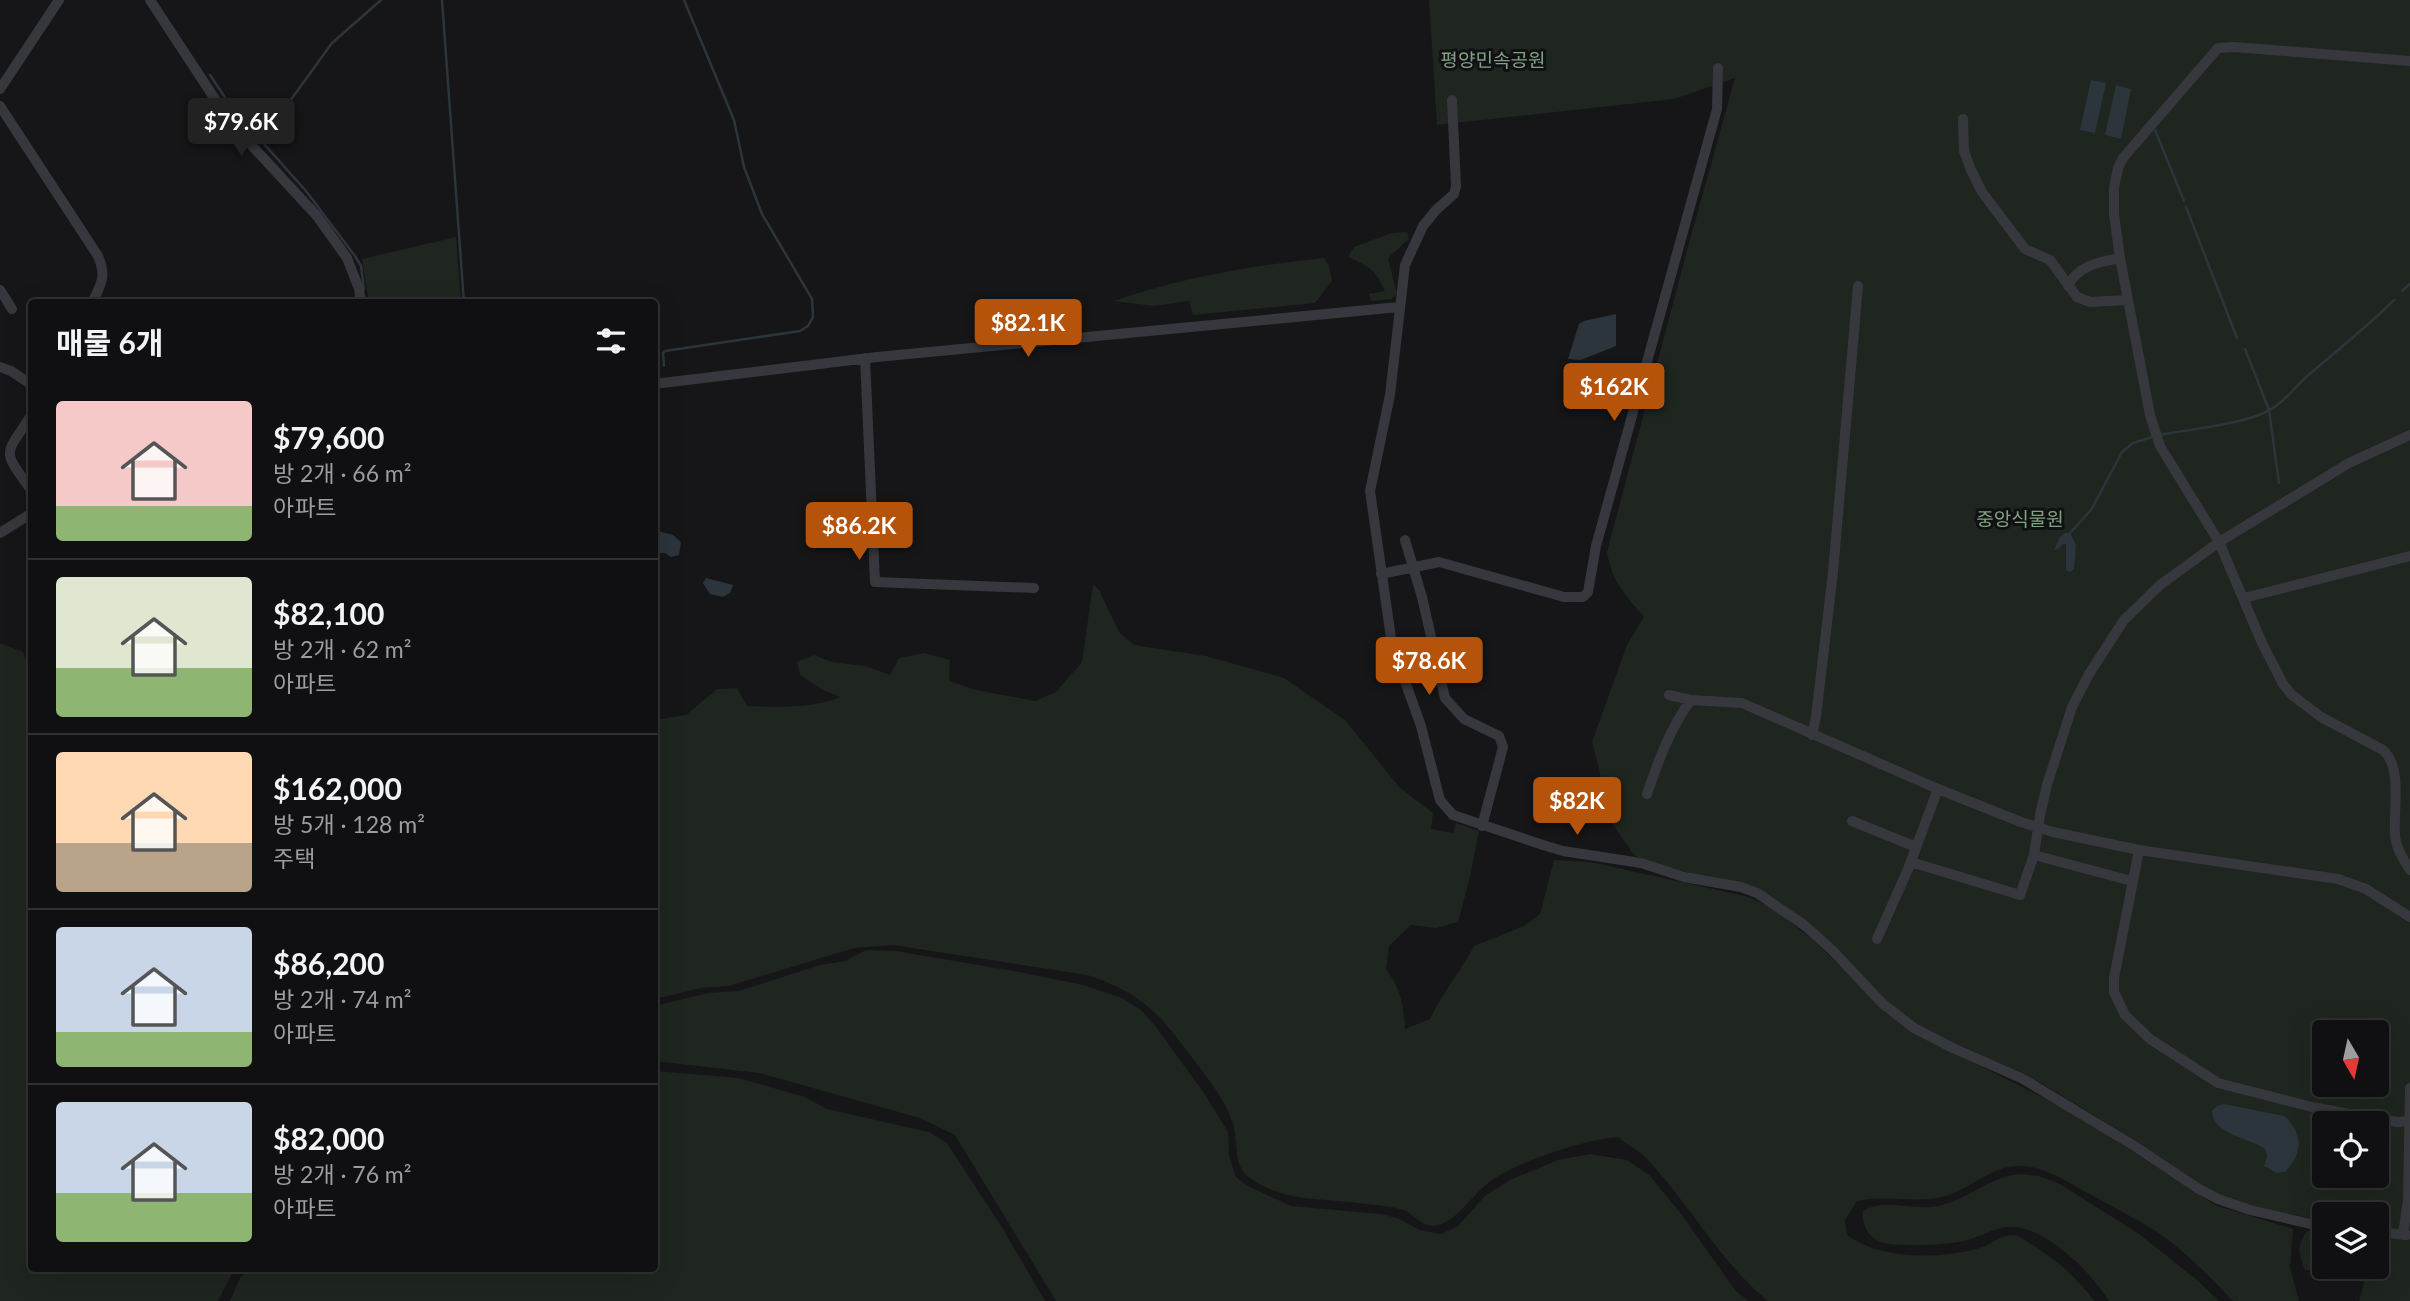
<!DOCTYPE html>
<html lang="ko">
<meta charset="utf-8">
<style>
:root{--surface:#101012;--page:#1e1e20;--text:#f1f3f6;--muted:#9c9d9f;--line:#303032;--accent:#b45309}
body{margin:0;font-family:Lato,"Noto Sans KR",sans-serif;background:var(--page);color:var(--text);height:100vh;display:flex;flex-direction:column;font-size:26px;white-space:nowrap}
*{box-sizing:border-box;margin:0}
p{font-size:23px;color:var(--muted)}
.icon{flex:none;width:38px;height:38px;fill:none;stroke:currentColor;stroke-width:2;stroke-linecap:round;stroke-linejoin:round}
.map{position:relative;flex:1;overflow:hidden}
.panel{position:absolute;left:28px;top:299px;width:630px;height:973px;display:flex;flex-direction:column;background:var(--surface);border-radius:7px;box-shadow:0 7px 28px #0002,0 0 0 2px var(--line)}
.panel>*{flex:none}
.needle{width:46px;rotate:171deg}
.tools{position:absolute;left:2312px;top:1020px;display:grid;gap:14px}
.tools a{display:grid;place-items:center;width:77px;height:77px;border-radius:7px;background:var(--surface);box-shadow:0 7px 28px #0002,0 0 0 2px var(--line);font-size:35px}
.price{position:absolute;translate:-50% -60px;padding:0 16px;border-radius:7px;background:var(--accent);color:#fff;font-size:23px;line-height:46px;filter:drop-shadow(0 2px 4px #0008)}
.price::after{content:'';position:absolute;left:50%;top:42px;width:21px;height:16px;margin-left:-10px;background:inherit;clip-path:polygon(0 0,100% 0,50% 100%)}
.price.active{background:#222;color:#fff}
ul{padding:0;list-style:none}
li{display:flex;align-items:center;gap:21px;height:175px;padding:0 28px}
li+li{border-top:2px solid var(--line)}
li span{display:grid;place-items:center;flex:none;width:196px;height:140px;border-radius:7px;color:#555}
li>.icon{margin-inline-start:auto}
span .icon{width:84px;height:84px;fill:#fffc;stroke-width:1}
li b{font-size:30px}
h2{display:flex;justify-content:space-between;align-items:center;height:84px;padding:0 28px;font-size:30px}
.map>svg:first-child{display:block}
</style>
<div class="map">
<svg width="2410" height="1301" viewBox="0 0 2410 1301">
<rect width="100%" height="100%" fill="#161618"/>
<path fill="#1e261f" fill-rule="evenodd" d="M1429 0H2410V1301H2359L2368 1267H2376V1214H2324V1221L2243 1204 2214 1193 2138 1142 2041 1083 1952 1042 1913 1022 1886 1002 1779 903 1717 880 1646 862 1634 855 1613 825 1592 742 1627 645 1644 617C1625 595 1612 582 1607 552L1685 258 1735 78 1674 99 1437 125ZM2324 1032H2376V1085H2324ZM2324 1124H2376V1176H2324Z
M1407 232 1409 239 1388 258 1397 294 1391 299 1371 301 1369 294 1385 291C1375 269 1370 267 1348 257L1354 247 1392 233Z
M456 237 461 303H369L362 259Z
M1324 258 1329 266 1332 281 1315 303 1193 315 1189 301 1154 306 1114 301C1178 278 1256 265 1324 258Z
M1093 584 1099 590 1119 632 1134 645 1206 656 1284 678 1345 720 1400 788 1433 813 1431 829 1453 833 1456 823 1479 831 1470 877 1458 922 1436 928 1411 925 1389 946 1386 969C1400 988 1404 1005 1405 1029L1430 1019C1443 992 1460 972 1474 946L1524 926 1540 914 1554 860 1591 862 1745 896 1771 907 1813 940 1875 1000 1913 1032 2074 1113 2215 1205 2293 1229 2290 1267 2299 1301H2233C2210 1277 2182 1248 2154 1230 2131 1216 2107 1204 2084 1191 2064 1180 2044 1166 2020 1166 1992 1165 1968 1191 1942 1197 1913 1203 1886 1195 1857 1201L1845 1220 1847 1235C1880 1260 1944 1260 1982 1247 1994 1243 2003 1232 2017 1236 2023 1238 2030 1244 2036 1247 2062 1264 2075 1277 2095 1301H1768C1720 1262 1690 1205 1648 1160 1640 1151 1628 1145 1618 1137 1583 1140 1515 1162 1488 1183 1472 1195 1455 1224 1434 1226 1422 1226 1416 1217 1406 1211 1402 1209 1395 1208 1391 1207 1373 1205 1355 1202 1338 1201 1305 1198 1280 1198 1251 1179 1231 1166 1240 1141 1232 1121 1224 1099 1210 1081 1196 1063 1162 1017 1144 993 1087 975L893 945 854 948 729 986 701 988 655 999V720L686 715 717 689 737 688 747 706C778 707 811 709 840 697L823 690 800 675 797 662 814 655 832 662 865 666 890 675 899 658 924 653 950 660 949 681 976 690 1035 701 1056 692 1082 662Z
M0 643 23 652 32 675V1269H234L218 1301H0Z
M866 950 896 951 1025 973 1083 985 1122 998 1141 1010 1153 1023 1204 1093 1228 1132 1229 1156 1236 1177 1246 1185 1291 1206 1381 1214 1397 1218 1420 1230 1441 1234 1458 1226 1486 1195 1510 1180 1558 1160 1590 1154 1627 1160 1649 1175 1682 1215 1735 1290 1748 1301H1056L955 1135 920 1118 759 1073 655 1061V1006L708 993 739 991 820 965 845 961Z
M655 1071 738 1078 805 1097 827 1109 929 1132 947 1143 1003 1229 1045 1301H230L240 1278 251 1269H654Z
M2018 1174 2039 1176 2060 1184 2139 1234 2197 1280 2219 1301H2109C2091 1273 2051 1231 2015 1227 1997 1225 1977 1240 1959 1242 1939 1245 1903 1247 1884 1243 1869 1240 1861 1224 1863 1211 1884 1198 1914 1211 1938 1206 1967 1200 1988 1178 2018 1174Z
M2315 1230 2324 1233C2324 1242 2317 1248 2310 1253L2313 1270H2305C2299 1254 2296 1246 2307 1231Z"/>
<path fill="#2c353c" d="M2091 80 2106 83 2095 133 2080 130Z
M2116 85 2131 89 2121 139 2105 135Z
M1616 314V346L1581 360 1568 359 1579 324 1584 321Z
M654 530 673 535 681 542 679 555 671 557 665 553H655Z
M2065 533H2070L2076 545 2074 569 2070 572 2066 570V544H2063L2058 549 2054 550 2060 537Z
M706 578 733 585 730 593 723 597 710 594 703 583Z
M2224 1104 2284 1116C2304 1134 2303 1153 2285 1172L2277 1173 2264 1166 2267 1156 2265 1149C2249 1137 2213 1135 2212 1111L2217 1106Z"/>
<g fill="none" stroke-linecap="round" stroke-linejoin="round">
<path stroke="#2c353c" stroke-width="2.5" d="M442 0 464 303
M210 75 232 108 306 191 355 256 361 266 364 289
M2155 130 2184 201
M261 141 332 43 381 0
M2186 207 2237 338
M2402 291 2410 284
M2245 349 2269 410 2279 483
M664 366 663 353 665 351 800 331 808 326 813 317 812 299 762 214 744 167 734 120 684 0
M2159 435C2192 429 2228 426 2259 415 2279 408 2291 392 2305 378 2335 352 2366 328 2394 300
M2070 533 2091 510 2122 452 2133 443 2152 437"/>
<path stroke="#37383d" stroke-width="10" d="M150 0 230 122 317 216 347 258 359 289 361 303
M2410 61 2234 47 2218 48 2123 158 2118 168 2114 188V214L2120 258 2150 415 2160 446 2219 542 2262 643 2283 684 2292 695 2321 717 2383 750C2403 767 2393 811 2395 835 2396 848 2403 859 2410 870
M0 89 59 0
M1452 100 1456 186 1454 194 1436 210 1423 226 1405 265 1390 395 1370 491 1392 645 1421 726 1440 800 1453 815 1543 845 1563 851 1641 863 1684 877 1741 887 1757 893 1804 925 1832 950 1882 1003 1914 1028 1953 1048 2023 1079 2133 1145 2199 1189 2218 1199 2250 1210 2324 1227
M0 106 98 256C107 277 101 284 92 303
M1963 119 1964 151 1971 170 1982 192 2025 249 2050 260 2077 297 2090 302 2127 300
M2068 286C2077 266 2099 262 2120 258
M0 290 12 309
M865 358 875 582 1034 588
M0 367 11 371 32 385
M654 384 877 357 1399 307
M32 414C5 457 0 447 32 491
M0 533 32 513
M1405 540 1422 597 1445 698 1464 719 1499 736 1503 747 1482 826
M1381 574 1439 562 1564 597H1583L1588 592 1596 546 1717 109 1718 68
M2244 598 2410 556
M1669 695 1691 700 1742 703 1938 789 2021 822 2053 832 2139 850 2338 879 2366 889 2410 917
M1812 735 1816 717 1833 572 1858 286
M1647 794C1658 762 1670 728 1691 700
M1852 821 1916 847
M2139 850 2114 978V992L2125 1015 2150 1039 2218 1083 2312 1107 2376 1119 2398 1122 2410 1121
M2034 855 2132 881
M1911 862 2020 895 2034 855 2040 815 2047 785 2072 707 2089 674 2124 620 2160 585 2219 542 2349 463 2410 435
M1877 939 1908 869 1938 789
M2376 1232 2407 1235
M2403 1235 2408 1199 2410 1088"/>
</g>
<g text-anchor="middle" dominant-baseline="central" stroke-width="6" stroke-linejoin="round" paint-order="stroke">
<g font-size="19" fill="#7fa381" stroke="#111113">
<text x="1493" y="59">평양민속공원</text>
<text x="2020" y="518">중앙식물원</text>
</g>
</g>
</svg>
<div class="tools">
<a><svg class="needle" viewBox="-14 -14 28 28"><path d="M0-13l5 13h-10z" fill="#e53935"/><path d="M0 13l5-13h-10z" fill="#9c9d9f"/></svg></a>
<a><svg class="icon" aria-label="locate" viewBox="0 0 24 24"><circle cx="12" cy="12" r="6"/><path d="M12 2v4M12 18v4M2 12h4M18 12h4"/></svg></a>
<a><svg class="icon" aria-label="layers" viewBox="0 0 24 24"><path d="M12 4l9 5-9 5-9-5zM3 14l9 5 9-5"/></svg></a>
</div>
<b class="price active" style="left:241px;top:158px">$79.6K</b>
<b class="price" style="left:1028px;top:359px">$82.1K</b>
<b class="price" style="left:1614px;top:423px">$162K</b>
<b class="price" style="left:859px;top:562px">$86.2K</b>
<b class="price" style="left:1429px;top:697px">$78.6K</b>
<b class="price" style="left:1577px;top:837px">$82K</b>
<section class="panel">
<h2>매물 6개<svg class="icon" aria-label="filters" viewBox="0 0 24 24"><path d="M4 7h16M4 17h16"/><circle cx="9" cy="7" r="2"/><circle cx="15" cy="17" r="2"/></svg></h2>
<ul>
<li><span style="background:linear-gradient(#f6c9c9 75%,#8fb573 0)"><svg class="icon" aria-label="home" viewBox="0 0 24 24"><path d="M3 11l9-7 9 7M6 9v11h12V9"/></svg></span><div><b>$79,600</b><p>방 2개 · 66 m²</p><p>아파트</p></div></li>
<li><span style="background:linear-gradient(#dfe7d0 65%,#8fb573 0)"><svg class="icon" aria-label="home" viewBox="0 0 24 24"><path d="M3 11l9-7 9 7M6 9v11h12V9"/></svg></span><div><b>$82,100</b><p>방 2개 · 62 m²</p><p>아파트</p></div></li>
<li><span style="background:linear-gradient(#ffd9b3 65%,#b9a48a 0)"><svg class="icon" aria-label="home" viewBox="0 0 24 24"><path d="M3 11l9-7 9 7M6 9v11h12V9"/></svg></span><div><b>$162,000</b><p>방 5개 · 128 m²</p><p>주택</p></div></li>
<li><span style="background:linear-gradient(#c9d6e8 75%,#8fb573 0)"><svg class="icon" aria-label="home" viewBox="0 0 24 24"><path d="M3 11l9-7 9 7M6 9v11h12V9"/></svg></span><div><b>$86,200</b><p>방 2개 · 74 m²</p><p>아파트</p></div></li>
<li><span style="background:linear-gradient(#c9d6e8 65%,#8fb573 0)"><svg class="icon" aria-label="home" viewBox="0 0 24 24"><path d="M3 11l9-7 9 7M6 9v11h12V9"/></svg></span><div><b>$82,000</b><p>방 2개 · 76 m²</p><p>아파트</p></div></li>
</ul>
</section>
</div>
